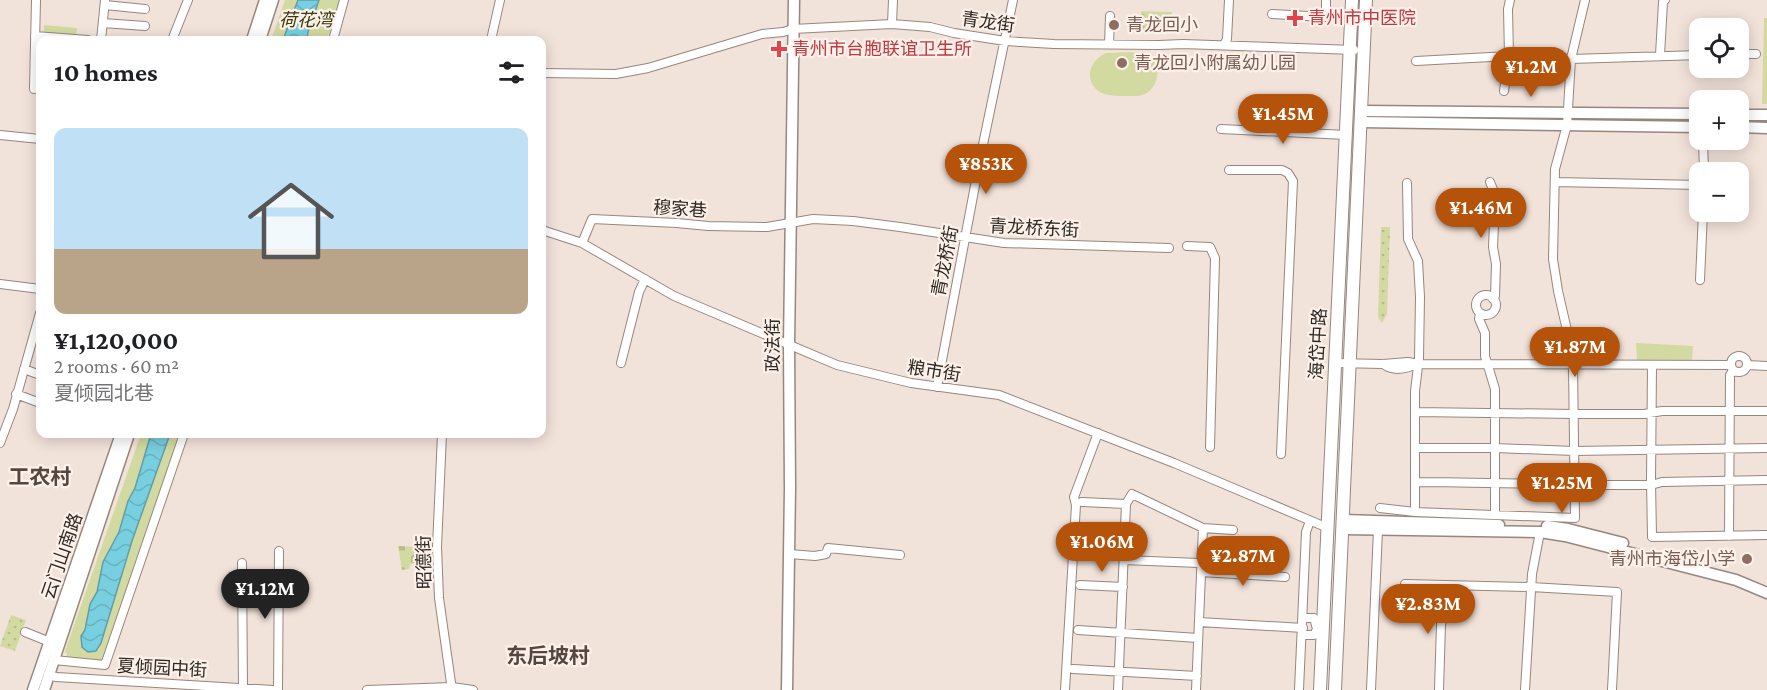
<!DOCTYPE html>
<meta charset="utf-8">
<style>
:root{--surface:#fff;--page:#f2f2f2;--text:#202124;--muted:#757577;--accent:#b45309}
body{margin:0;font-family:"Crimson Pro","Noto Sans SC",serif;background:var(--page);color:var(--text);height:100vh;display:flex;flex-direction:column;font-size:22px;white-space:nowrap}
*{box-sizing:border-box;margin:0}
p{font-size:20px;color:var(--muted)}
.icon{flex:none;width:33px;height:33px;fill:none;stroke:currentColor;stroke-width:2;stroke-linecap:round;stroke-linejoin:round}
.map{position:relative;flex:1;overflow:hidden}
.panel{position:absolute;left:36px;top:36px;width:510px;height:402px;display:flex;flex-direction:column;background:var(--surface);border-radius:12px;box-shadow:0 3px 15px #0003}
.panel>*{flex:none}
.buttons{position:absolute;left:1689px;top:18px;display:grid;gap:12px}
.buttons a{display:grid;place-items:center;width:60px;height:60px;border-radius:12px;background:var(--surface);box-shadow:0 3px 15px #0003;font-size:30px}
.price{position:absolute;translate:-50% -51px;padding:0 14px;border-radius:21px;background:var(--accent);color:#fff;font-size:20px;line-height:39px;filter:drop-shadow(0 2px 3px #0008)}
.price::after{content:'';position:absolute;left:50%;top:36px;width:18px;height:14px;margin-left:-9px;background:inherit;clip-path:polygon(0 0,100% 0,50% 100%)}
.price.on{background:#222;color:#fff}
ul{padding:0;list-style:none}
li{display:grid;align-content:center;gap:12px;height:318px;padding:0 18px}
li span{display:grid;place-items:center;height:186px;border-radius:12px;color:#555}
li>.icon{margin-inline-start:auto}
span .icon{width:108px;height:108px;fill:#fffc;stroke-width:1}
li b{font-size:26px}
h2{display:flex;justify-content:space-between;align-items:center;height:72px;padding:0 18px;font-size:26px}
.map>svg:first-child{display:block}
</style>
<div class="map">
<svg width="1767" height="690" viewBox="0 0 1767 690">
<defs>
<pattern id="grass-dots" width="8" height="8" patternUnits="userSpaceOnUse" patternTransform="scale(1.5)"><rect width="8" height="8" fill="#d3daa1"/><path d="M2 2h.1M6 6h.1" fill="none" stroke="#b5bb8a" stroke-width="1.8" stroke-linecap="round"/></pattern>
<pattern id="cemetery-stones" width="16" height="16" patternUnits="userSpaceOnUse" patternTransform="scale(1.5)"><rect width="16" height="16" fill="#d3daa1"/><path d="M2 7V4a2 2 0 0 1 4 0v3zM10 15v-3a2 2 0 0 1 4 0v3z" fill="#b5bb8a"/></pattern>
<pattern id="water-waves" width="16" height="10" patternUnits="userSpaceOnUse" patternTransform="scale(1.5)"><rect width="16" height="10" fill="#78cfe0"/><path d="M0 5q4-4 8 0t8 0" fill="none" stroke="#68b2c0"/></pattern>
</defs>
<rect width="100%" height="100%" fill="#f2e3da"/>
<path fill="url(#grass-dots)" d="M1141 11 1172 12 1171 31 1141 30Z
M1381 227H1390L1387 314 1382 323 1378 317Z
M11 615 26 620 15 651 0 646Z"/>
<path fill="url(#cemetery-stones)" d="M398 546 419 547 424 558 410 565 409 569 402 570Z"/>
<path fill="#d3daa1" d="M285 0H341L332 27 326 40H271Z
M1764 18H1767V104H1762Z
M44 25 77 28 76 40H43Z
M1106 53C1118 53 1136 50 1147 56 1166 66 1157 95 1137 96 1128 96 1107 97 1100 92 1083 81 1089 60 1106 53Z
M1636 343 1693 346 1692 361H1637Z
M141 434H181L102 662 67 660V655L65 651Z"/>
<path fill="url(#water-waves)" stroke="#629da8" stroke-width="1.5" d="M298 0H319L308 32 307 40H283Z
M151 434H170L132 541 101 643 96 651 88 652 82 647 81 636 85 630 90 604 97 592 103 562 119 532 128 501 135 488Z"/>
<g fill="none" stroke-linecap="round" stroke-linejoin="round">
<defs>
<path id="street" d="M105 5 145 9
M1272 14 1326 17V0
M103 23 145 26
M892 24 893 0
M35 36 88 40
M101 40 105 0
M172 40 188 0
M333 40 344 0
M491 40 500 0
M1109 44 1110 16
M1224 45 1227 39 1229 0
M1738 54H1756
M1660 55 1663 2 1665 0
M1416 61 1509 56 1571 59 1700 55
M542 73 616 74 648 68 762 34 783 32 793 29 892 24 930 27 954 33 1005 41 1054 44 1159 45 1183 44 1354 50
M34 89 36 0
M1504 91 1509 56 1508 9 1510 0
M1221 129 1346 135
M0 135 40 139
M1703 140 1704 172
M1229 170H1282L1288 173 1293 181 1281 454
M1490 182 1494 192 1495 201 1493 247 1496 264 1495 296 1493 299
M1555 182 1700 185
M1407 183 1408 239 1418 261 1420 297 1419 358 1415 391V512
M542 230 582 243 674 296 837 365 911 383 999 395 1174 463 1328 528
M582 243 592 219 677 223 708 226 767 227 813 219 853 221 900 227 1004 243 1169 248
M1187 246 1210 247 1215 258 1210 447
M1700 280 1703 212
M0 284 40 289
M1476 305a10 10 0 1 1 20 0a10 10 0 1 1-20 0Z
M1480 313 1479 319 1485 333V356L1495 389V514
M1731 364a8 8 0 1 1 16 0a8 8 0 1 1-16 0Z
M621 363 639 292 645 279
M1335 363 1383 364 1408 362 1418 364 1731 365
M1383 364C1394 372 1405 369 1417 364
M1652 365 1651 481 1652 537 1767 535
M1747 365 1767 366
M24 369 40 375
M937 387 980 159 1013 0
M16 394 40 403
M1415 412 1574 414H1644L1662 411H1767
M442 434 437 547 439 598 452 690
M0 443 13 409 40 313
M1415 448H1495L1574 451 1767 448
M1415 482C1494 482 1572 486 1651 485L1662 482 1767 480
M1082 502 1126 504 1132 494 1203 528 1233 530
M1380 508 1415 512 1575 518 1573 365 1569 339 1558 291 1553 259 1555 169 1567 125 1571 59 1585 0
M1729 536 1730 375 1733 370
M1081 543 1124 545
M789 554 815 556 826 554 828 548 900 555
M1124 560 1199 563
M242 563 243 688
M1201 572 1285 577
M1405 584 1531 587 1617 592 1612 690
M1080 585 1123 587
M1199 622 1303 628
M1078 630 1198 638
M25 632 50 642
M1302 635H1314L1317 629 1314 618H1303
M54 660 105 665 184 434
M1073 669 1197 676
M48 675 56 677 273 690
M278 690 279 551
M367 690 452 687 473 690
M1065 690 1076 505 1074 497 1098 433
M1118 690 1126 504
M1196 690 1203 528
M1299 690 1306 532 1310 521
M1371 690 1378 530
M1439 690 1441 624 1455 586
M1525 690 1532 574 1540 532"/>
<path id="secondary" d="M252 40 265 0
M260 40 273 0
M1362 111 1700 114
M1738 115H1767
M1361 122 1700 127
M1738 127 1767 128
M1344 520 1499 525
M1547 526 1568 529 1623 543
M1344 529 1540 532 1565 536 1736 580 1767 593
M33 690 121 434
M44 690 129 434
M787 690 790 488 789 345 794 0"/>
<path id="primary" d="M1320 690 1352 0
M1335 690 1366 0"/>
</defs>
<use href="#street" stroke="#95877f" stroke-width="10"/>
<use href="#secondary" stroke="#95877f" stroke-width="13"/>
<use href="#primary" stroke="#95877f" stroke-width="14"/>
<use href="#street" stroke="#fff" stroke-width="8"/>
<use href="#secondary" stroke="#fff" stroke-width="10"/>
<use href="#primary" stroke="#fff" stroke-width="12"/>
</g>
<g fill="#e0444e" stroke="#fdf1ea" stroke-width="2">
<path d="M1292 9h6v6h6v6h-6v6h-6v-6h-6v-6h6z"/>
<path d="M776 40h6v6h6v6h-6v6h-6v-6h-6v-6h6z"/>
</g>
<g fill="#8d6e63" stroke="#fdf1ea" stroke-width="2">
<circle cx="1114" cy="25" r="6"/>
<circle cx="1122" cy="63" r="6"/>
<circle cx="1747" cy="559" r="6"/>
</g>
<g text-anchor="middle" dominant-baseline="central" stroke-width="4.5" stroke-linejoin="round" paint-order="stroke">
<g font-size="18" fill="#be3a42" stroke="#fdf1ea" text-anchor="start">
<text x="1308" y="18">青州市中医院</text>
<text x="792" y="49">青州市台胞联谊卫生所</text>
</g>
<g font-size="18" font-style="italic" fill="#393c08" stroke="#fdf1ea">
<text x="306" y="20">荷花湾</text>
</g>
<g font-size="18" fill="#2e2925" stroke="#fdf1ea">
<text transform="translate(988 22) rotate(8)">青龙街</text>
<text transform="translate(680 209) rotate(4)">穆家巷</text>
<text transform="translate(1034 228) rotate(3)">青龙桥东街</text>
<text transform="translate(945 261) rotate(-79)">青龙桥街</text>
<text transform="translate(1318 344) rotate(-87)">海岱中路</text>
<text transform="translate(773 345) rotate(-90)">政法街</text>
<text transform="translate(934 371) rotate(9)">粮市街</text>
<text transform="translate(62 556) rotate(-71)">云门山南路</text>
<text transform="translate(424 562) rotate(-91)">昭德街</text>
<text transform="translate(162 668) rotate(3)">夏倾园中街</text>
</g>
<g font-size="18" fill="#785e54" stroke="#fdf1ea" text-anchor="start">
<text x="1126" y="25">青龙回小</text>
<text x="1134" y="63">青龙回小附属幼儿园</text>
<text x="1735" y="559" text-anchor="end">青州市海岱小学</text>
</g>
<g font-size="21" font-weight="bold" fill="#534740" stroke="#fdf1ea">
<text x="40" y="477">工农村</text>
<text x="548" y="656">东后坡村</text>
</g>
</g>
</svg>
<div class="buttons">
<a><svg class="icon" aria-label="locate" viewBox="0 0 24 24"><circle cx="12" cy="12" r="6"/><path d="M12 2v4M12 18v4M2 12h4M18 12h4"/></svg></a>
<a>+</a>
<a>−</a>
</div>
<b class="price" style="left:1531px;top:98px">¥1.2M</b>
<b class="price" style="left:1283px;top:145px">¥1.45M</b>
<b class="price" style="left:986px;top:195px">¥853K</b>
<b class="price" style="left:1481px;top:239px">¥1.46M</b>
<b class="price" style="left:1575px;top:378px">¥1.87M</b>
<b class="price" style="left:1562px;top:514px">¥1.25M</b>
<b class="price" style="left:1102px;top:573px">¥1.06M</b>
<b class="price" style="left:1243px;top:587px">¥2.87M</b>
<b class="price on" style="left:265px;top:620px">¥1.12M</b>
<b class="price" style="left:1428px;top:635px">¥2.83M</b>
<section class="panel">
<h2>10 homes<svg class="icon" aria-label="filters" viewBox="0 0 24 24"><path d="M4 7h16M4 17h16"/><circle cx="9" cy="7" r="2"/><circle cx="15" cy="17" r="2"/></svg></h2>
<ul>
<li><span style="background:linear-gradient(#bfe0f5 65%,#b9a48a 0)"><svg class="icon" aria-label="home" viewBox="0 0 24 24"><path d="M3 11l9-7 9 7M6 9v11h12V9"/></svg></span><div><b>¥1,120,000</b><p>2 rooms · 60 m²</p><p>夏倾园北巷</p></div></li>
</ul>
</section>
</div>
